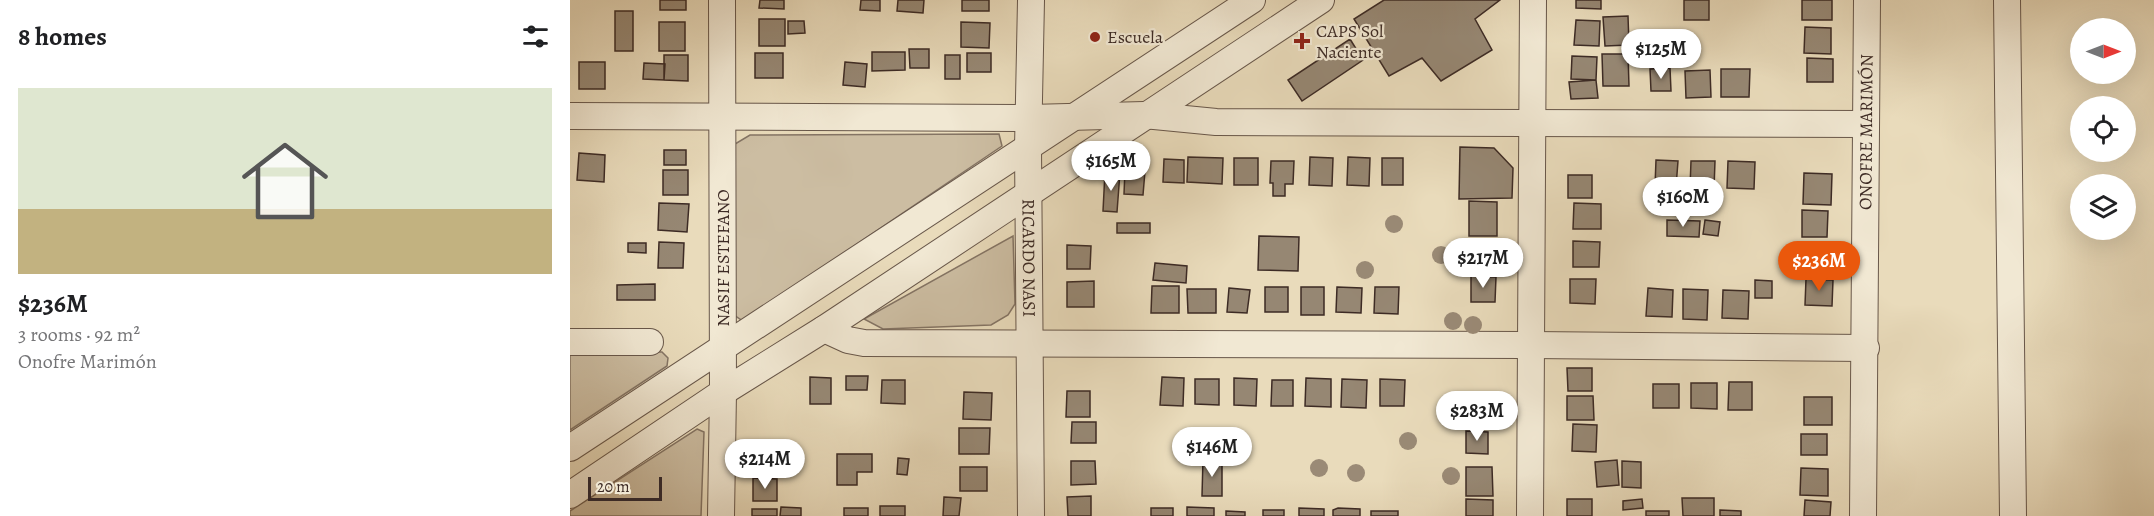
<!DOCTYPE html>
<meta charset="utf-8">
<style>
:root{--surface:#fff;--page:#f6f6f6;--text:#202124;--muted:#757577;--line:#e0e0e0;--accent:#ea580c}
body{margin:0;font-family:Alegreya,serif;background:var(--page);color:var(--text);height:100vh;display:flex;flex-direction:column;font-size:22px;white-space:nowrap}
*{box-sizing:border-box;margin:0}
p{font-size:20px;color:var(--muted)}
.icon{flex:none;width:33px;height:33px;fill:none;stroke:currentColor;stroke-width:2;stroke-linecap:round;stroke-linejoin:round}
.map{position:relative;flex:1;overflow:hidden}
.drawer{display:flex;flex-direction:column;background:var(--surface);width:570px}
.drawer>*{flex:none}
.needle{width:39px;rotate:90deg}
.buttons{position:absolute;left:1500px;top:18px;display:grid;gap:12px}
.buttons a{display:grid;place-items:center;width:66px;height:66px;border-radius:50%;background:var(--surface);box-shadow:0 6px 24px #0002;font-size:30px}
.scale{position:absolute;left:18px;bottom:15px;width:74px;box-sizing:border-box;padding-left:6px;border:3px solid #3d2b25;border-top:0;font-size:16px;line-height:21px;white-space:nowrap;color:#3d2b25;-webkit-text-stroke:4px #f1e8d3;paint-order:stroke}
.price{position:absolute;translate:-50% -51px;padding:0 14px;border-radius:21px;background:#fff;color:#222;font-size:20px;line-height:39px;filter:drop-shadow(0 2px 3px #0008)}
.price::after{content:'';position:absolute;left:50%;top:36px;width:18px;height:14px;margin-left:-9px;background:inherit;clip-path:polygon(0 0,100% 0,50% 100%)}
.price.active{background:var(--accent);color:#fff}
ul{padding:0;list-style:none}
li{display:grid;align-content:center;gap:12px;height:318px;padding:0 18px}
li+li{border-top:2px solid var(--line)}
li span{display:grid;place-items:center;height:186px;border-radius:0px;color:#555}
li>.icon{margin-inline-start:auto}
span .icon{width:108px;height:108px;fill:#fffc;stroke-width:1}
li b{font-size:26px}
h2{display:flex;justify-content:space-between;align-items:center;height:72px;padding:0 18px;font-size:26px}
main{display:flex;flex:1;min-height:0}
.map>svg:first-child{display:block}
</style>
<main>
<section class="drawer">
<h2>8 homes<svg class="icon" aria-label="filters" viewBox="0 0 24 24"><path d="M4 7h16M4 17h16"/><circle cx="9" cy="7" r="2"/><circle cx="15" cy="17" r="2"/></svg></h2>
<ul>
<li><span style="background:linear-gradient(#dfe7d0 65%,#c2b280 0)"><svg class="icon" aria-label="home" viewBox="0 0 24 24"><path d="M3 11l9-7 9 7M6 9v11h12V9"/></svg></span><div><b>$236M</b><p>3 rooms · 92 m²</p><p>Onofre Marimón</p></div></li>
</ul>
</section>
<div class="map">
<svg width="1584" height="516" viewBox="0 0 1584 516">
<rect width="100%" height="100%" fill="#e9dbbb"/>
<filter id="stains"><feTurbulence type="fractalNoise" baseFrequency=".00333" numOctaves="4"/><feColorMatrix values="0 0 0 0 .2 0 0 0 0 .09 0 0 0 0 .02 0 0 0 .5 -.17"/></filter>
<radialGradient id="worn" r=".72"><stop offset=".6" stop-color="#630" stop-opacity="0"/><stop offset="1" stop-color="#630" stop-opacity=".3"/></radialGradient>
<path fill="#ccbda2" stroke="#847464" stroke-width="1.5" d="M429 134 432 146 173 321 164 315 165 144 180 135Z
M443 236 445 304 438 315 421 325 313 329 294 319Z
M0 352H92L98 358 97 366 0 430Z
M127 429 134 432 131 516H0V511Z"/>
<path fill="#968773" stroke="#3d2b25" stroke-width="1.5" d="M90 0H116V10H90Z
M190 0H214V9L189 8Z
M291 0H310V11L290 10Z
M328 0H354L353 13 327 11Z
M392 0H419V11H392Z
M814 0H930L905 19 922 50 871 81 852 58 819 76 784 19Z
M1006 0H1031V9L1006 8Z
M1114 0H1139V20H1114Z
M1232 0H1262V20H1232Z
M45 11H63V51H45Z
M1058 16 1059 45 1035 46 1033 17Z
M189 19H215V46H189Z
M1006 20 1030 21 1029 46 1004 45Z
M218 21H234L235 33 218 34Z
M89 22H115V51H89Z
M391 22 420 23 419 48 391 47Z
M1235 27 1261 28V54L1234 53Z
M780 39 793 60 732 101 718 80Z
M339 49H359V68H340Z
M302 52H335V70L302 71Z
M185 53H213V78H185Z
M397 53H421V72H397Z
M1032 54H1058L1059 86H1033Z
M94 55H118V81L94 80Z
M375 55H390V79H375Z
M1002 56 1027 57 1026 80 1001 79Z
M1237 58 1263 59V82H1237Z
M9 62H35V89H9Z
M275 62 297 64 295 87 273 85Z
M74 63 95 64 94 80 73 79Z
M1100 68 1101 91H1081L1080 69Z
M1151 69H1180L1179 97H1151Z
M1140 70 1141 97 1116 98 1115 71Z
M1026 80 1028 98 1001 99 999 82Z
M890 147 924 148 943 168 942 198 889 199Z
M94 150H116V165H94Z
M9 153 35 155 34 182 7 180Z
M618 157 653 158 652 184 617 182Z
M740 157 763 158 762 186 739 185Z
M778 157 800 158 799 186 777 185Z
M664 158H688V185H664Z
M812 158H833V185H812Z
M594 159 614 160V183L593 182Z
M1086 160 1108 161 1106 187 1085 186Z
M701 161H724L723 184H715V196H703V183H700Z
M1121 161H1145L1144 189 1120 188Z
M1158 161 1185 162 1184 189 1157 188Z
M93 170H118V195H93Z
M555 170 575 171 573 195 554 194Z
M535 172H550L547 212 533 211Z
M1234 173 1262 174 1261 205 1233 204Z
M998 175H1022V198H998Z
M899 201 927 202V236H899Z
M89 203 119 204 117 232 88 230Z
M1004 203 1031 204V229H1003Z
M1232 210 1258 211 1257 237H1232Z
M1097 220 1130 221 1129 237 1097 236Z
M1135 220 1150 222 1148 236 1133 234Z
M547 223H580V233H547Z
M689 236 729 237 728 271 688 270Z
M1003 241 1030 242 1029 267H1003Z
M89 242 114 243 113 268H88Z
M58 243H76V253L58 252Z
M497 245 521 246 520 269H497Z
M896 247H924V272H896Z
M1231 249H1259V274H1231Z
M585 263 617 266 616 283 583 280Z
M901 276 926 277 925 302H901Z
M1000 279H1026L1025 304 1000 303Z
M1236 279 1263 280 1262 306 1235 305Z
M1185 280 1202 281V298H1185Z
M524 281V307H497V282Z
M85 284V300H47V285Z
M582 286H609V313H581Z
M695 287H718V312H695Z
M731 287H754V315H731Z
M767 287 792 288 791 313 766 312Z
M805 287H829L828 314 804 313Z
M659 288 680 290 677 313 657 312Z
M1078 288 1103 290 1102 317 1076 316Z
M617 289H646V313H618Z
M1113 289 1138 290 1137 320 1113 319Z
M1153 290 1179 291 1178 319 1152 318Z
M997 368H1022V391H998Z
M276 376H298L297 390H276Z
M240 377 261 378V404H240Z
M592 377 614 378 613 406 590 405Z
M664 378 687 379 686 406 664 405Z
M736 378 761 379V407L735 406Z
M625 379H649V405L625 404Z
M772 379 797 380 796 408 771 407Z
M810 379 835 380 834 406H810Z
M312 380H335V404L311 403Z
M702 380H723V406H701Z
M1159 382H1182V410H1158Z
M1121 383H1147V409L1121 408Z
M1083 384H1109V408H1083Z
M497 391H520V417H496Z
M394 392 422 393 421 420 393 419Z
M900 392H924L923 421H899Z
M997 396H1023L1024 420H997Z
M1234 397H1262V425H1234Z
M502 422H526V443H501Z
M1003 424 1027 425 1026 452 1002 451Z
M389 428H420L419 454H389Z
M896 431 918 432V454L896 453Z
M1231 434H1257V455H1231Z
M184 441 207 442 206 469 183 467Z
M267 454H302V472H287V485H267Z
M328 458 339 459 337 475 327 474Z
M633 459H652V496H632Z
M1047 460 1049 485 1027 487 1025 462Z
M501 461H525L526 484 501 485Z
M1052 461 1071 462V488L1052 487Z
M390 467H417V491H390Z
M896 467H922L923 496H896Z
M1231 468 1258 469V496L1230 495Z
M183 478 207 479V501H183Z
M521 496V516H498L497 497Z
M374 497 391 498 389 516H373Z
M1112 498H1144V516H1113Z
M896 499 923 500V516H896Z
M997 499H1022V516H997Z
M1072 499 1073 508 1053 510V501Z
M1235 500 1261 502 1260 516H1234Z
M310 506H335V516H310Z
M211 507 231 508V516H210Z
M617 507 644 508V516H617Z
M274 508H298V516H274Z
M581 508H603V516H581Z
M729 508 754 509V516H729Z
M768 508 790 509V516H763V510Z
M182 509H207V516H182Z
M693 510H714V516H693Z
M1150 510 1171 511V516H1150Z
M656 511 675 512V516H656Z
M801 511H828V516H801Z
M1076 511H1099V516H1076Z"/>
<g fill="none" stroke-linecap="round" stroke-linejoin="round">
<defs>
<g id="minor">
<path id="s1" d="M461 0 458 148 461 516"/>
<path d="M1437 0 1443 516"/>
<path d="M0 116 460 118 574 115 646 122 1295 124"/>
<path d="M254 329 278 340 294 343 961 345 1296 348"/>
<path d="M0 342H80"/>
<path d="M0 448 682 0"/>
<path d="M0 495 153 392 254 329 751 0"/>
<path d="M151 516 153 392 152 0"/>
<path d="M960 516 963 0"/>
<path id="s2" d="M1293 516 1297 0"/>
</g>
</defs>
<use href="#minor" stroke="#68574a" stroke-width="28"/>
<use href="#minor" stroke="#f1e8d3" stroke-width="26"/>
</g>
<g fill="#9a8a76">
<circle cx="824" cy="224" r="9"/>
<circle cx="871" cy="255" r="9"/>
<circle cx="795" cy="270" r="9"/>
<circle cx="883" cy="321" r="9"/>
<circle cx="903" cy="325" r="9"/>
<circle cx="838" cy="441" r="9"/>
<circle cx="749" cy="468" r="9"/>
<circle cx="786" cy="473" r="9"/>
<circle cx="881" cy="476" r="9"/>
</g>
<g fill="#8f2418" stroke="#f1e8d3" stroke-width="2">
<circle cx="525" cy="37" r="6"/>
<path d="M729 32h6v6h6v6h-6v6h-6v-6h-6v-6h6z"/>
</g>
<g text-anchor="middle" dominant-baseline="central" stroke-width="4.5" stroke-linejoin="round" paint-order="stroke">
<g font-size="18" fill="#3d2b25" stroke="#f1e8d3" text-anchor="start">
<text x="746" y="31">CAPS Sol<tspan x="746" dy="21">Naciente</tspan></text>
<text x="537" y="37">Escuela</text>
</g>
<g font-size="18" fill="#3d2b25" stroke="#f1e8d3">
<text stroke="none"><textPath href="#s2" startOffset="384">ONOFRE MARIMÓN</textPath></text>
<text transform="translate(153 258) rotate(-90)">NASIF ESTEFANO</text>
<text stroke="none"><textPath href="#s1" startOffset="258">RICARDO NASI</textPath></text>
</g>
</g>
<rect width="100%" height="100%" filter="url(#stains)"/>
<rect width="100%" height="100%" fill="url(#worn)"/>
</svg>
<div class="buttons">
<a><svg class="needle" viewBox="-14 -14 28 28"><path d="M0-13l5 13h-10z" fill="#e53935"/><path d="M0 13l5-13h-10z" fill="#757577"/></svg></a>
<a><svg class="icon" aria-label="locate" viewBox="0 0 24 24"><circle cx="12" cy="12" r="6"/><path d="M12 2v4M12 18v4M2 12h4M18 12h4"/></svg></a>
<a><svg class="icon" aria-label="layers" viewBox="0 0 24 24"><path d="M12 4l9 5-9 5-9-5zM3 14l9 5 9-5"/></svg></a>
</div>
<div class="scale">20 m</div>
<b class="price" style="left:1091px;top:80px">$125M</b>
<b class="price" style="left:541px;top:192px">$165M</b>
<b class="price" style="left:1113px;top:228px">$160M</b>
<b class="price" style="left:913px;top:289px">$217M</b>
<b class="price active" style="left:1249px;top:292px">$236M</b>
<b class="price" style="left:907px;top:442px">$283M</b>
<b class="price" style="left:642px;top:478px">$146M</b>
<b class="price" style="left:195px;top:490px">$214M</b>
</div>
</main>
